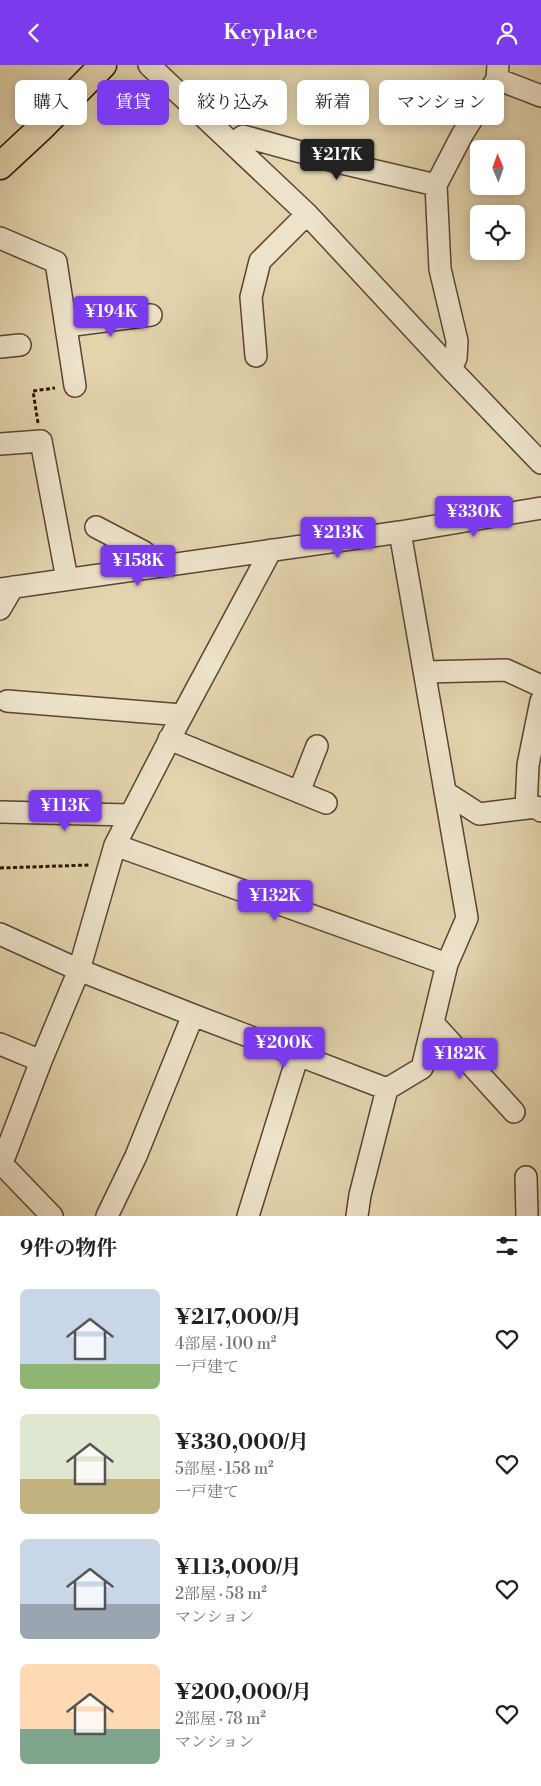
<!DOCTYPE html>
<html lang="ja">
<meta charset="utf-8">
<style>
:root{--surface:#fff;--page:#f6f6f6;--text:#222;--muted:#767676;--accent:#7c3aed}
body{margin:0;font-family:"Libre Bodoni","Noto Serif JP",serif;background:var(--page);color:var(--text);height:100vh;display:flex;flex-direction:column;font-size:19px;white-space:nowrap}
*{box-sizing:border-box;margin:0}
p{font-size:16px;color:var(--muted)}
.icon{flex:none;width:28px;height:28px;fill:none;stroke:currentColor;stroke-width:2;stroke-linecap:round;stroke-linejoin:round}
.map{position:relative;height:1151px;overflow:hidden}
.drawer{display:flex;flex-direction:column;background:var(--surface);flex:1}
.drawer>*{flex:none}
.banner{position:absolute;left:15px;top:15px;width:511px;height:45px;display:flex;gap:10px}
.needle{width:32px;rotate:358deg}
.fabs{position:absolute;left:470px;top:75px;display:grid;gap:10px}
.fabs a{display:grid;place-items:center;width:55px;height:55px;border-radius:8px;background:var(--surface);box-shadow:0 2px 12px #0003;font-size:25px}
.price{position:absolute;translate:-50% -42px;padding:0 11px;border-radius:5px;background:var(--accent);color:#fff;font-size:16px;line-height:32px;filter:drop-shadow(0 1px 2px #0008)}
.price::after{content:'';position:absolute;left:50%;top:30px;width:15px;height:11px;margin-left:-8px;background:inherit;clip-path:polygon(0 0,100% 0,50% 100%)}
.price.current{background:#222;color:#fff}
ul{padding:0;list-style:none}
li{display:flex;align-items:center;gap:15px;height:125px;padding:0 20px}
li span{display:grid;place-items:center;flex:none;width:140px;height:100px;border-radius:8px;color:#555}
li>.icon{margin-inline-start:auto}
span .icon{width:60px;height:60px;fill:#fffc;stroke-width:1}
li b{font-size:21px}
h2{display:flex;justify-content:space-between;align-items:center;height:60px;padding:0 20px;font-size:21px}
.chip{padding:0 18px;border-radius:8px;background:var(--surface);box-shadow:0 2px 12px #0003;font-size:18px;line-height:45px}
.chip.current{background:var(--accent);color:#fff}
header{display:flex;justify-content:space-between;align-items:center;height:65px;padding:0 20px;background:var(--accent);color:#fff;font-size:22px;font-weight:600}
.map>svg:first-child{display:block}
</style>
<header><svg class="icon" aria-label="back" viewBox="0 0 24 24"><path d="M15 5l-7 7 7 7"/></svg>Keyplace<svg class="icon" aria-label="person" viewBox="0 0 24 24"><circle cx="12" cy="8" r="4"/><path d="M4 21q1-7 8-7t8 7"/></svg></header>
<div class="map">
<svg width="541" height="1151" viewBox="0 0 541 1151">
<rect width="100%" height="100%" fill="#e3d4ae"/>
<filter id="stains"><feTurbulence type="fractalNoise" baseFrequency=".004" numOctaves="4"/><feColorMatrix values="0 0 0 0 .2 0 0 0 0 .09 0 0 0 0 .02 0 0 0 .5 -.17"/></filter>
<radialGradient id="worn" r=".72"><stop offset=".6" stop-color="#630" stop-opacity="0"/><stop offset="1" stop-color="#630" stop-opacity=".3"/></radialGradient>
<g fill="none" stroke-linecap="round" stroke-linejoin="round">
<defs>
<path id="minor" d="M149 0 307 149 451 304 541 398
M497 14 541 31
M233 78 243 71 337 97 436 120
M0 173 56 197 75 321
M66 261 151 250
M0 282 20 280
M256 291 251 232 260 196 307 149
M451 304 456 293 457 276 440 204 436 120 462 70 497 14 498 0
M0 379 41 376 67 514
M96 462 144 487 151 502
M0 524 400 467 541 443
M0 544 13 522
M425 607 506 605 541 621
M7 636 182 650
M169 674 326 738
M299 727 317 681
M445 727 479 749 536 742 541 746
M526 743 528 700 541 636
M0 747 130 750
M115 780 447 899
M0 869 79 905 193 950 136 1091 107 1151
M193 950 387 1024
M433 958 514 1047
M0 979 41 996
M0 1097 52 1151
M0 1100 2 1098 41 996 79 905 115 780 176 662 271 485
M526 1112 527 1151
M248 1151 298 990
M357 1151 360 1130 387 1024 422 1003 447 899 467 853 400 467"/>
<path id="major" d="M0 101 42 62 103 0"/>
</defs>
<use href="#minor" stroke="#5b4432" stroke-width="24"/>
<use href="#major" stroke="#2e1408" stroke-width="29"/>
<path stroke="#2e1408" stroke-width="3" stroke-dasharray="4 2.5" stroke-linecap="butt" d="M38 358 33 326 55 323
M0 803 89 800"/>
<use href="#minor" stroke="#ede3ca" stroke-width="21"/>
<use href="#major" stroke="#e3d4ae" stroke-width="26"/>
</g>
<rect width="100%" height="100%" filter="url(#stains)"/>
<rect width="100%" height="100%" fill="url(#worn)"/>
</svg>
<div class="fabs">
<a><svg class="needle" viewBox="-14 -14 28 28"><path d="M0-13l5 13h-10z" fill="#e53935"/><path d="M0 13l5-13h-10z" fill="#767676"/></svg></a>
<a><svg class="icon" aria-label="locate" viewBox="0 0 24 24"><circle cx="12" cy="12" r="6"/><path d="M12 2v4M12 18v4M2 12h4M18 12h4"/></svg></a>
</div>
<b class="price current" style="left:337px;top:116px">¥217K</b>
<b class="price" style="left:111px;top:273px">¥194K</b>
<b class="price" style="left:474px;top:473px">¥330K</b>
<b class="price" style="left:338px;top:494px">¥213K</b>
<b class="price" style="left:138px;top:522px">¥158K</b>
<b class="price" style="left:65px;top:767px">¥113K</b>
<b class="price" style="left:275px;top:857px">¥132K</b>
<b class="price" style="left:284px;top:1004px">¥200K</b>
<b class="price" style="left:460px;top:1015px">¥182K</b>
<div class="banner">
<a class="chip">購入</a>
<a class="chip current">賃貸</a>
<a class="chip">絞り込み</a>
<a class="chip">新着</a>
<a class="chip">マンション</a>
</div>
</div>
<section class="drawer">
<h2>9件の物件<svg class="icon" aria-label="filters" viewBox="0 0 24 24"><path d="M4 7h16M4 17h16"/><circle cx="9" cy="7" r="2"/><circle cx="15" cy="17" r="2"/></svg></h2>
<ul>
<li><span style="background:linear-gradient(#c9d6e8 75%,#8fb573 0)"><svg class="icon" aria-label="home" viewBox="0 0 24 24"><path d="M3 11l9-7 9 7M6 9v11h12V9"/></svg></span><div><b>¥217,000/月</b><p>4部屋 · 100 m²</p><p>一戸建て</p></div><svg class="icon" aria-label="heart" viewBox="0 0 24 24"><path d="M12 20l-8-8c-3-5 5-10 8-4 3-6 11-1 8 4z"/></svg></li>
<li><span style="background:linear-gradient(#dfe7d0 65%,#c2b280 0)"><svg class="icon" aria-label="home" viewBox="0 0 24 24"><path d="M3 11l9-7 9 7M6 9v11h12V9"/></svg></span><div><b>¥330,000/月</b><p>5部屋 · 158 m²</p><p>一戸建て</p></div><svg class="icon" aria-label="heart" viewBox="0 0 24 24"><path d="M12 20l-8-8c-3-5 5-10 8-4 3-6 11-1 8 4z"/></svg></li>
<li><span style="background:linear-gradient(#c9d6e8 65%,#9aa5b1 0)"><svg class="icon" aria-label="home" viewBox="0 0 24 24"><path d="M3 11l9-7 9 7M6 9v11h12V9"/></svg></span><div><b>¥113,000/月</b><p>2部屋 · 58 m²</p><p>マンション</p></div><svg class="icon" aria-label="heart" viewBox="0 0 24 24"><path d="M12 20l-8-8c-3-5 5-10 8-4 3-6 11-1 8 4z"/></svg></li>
<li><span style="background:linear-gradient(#ffd9b3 65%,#7fa58c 0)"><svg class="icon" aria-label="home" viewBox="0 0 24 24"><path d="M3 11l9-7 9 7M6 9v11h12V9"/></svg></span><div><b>¥200,000/月</b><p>2部屋 · 78 m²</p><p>マンション</p></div><svg class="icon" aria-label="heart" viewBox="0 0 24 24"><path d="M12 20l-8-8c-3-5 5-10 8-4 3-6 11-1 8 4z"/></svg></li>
</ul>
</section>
